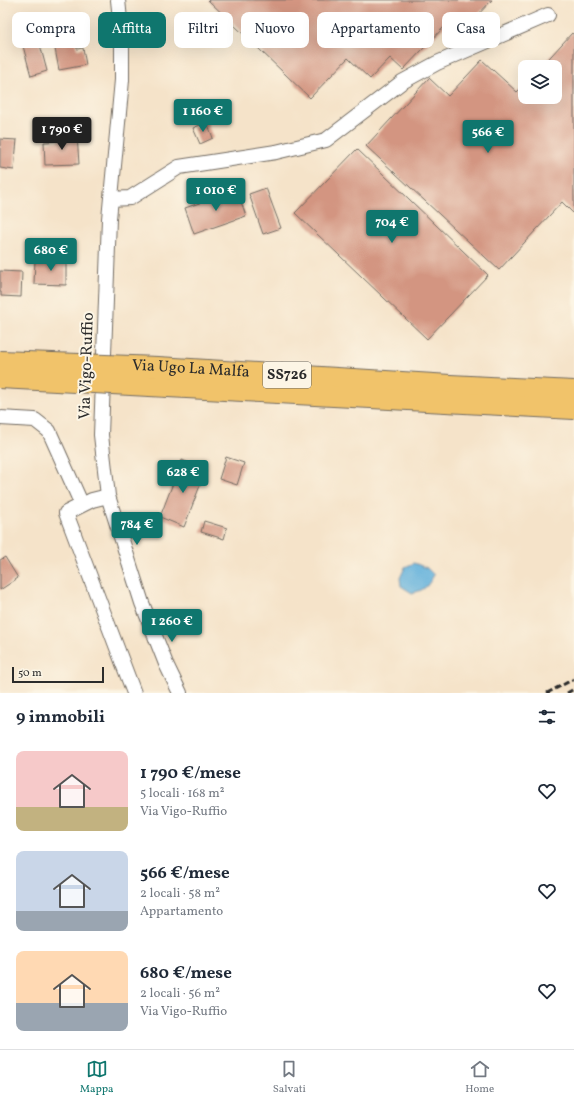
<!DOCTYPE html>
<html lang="it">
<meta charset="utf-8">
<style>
:root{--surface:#fff;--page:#f6f6f7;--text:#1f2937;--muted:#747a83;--line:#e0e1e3;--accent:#0f766e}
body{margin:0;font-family:Vollkorn,serif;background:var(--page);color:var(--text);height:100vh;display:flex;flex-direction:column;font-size:15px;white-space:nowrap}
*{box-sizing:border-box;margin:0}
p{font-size:13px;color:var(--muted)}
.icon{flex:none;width:22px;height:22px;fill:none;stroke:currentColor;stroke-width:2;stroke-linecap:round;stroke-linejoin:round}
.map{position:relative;height:693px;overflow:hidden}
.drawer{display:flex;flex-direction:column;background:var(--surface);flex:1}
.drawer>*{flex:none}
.guide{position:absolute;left:12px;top:12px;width:550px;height:36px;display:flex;gap:8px}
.controls{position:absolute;left:518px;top:60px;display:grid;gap:8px}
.controls a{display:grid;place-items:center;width:44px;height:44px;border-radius:8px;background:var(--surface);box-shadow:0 4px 16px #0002;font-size:20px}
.scale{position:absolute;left:12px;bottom:10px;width:92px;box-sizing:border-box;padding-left:4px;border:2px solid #2b2b2b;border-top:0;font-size:11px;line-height:14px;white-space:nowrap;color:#2b2b2b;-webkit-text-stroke:3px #fcf5e5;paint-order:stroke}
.price{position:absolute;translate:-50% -34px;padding:0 9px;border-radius:4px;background:var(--accent);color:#fff;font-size:13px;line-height:26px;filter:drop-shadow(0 1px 2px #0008)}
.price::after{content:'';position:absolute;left:50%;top:24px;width:12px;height:9px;margin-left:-6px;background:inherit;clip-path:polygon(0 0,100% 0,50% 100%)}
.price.active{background:#222;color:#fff}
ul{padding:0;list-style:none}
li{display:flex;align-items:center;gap:12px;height:100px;padding:0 16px}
li span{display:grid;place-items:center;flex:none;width:112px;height:80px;border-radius:8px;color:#555}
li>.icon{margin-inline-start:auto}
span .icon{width:48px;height:48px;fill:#fffc;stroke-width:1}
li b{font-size:17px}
h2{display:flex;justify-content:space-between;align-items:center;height:48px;padding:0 16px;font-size:17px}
.tag{padding:0 14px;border-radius:8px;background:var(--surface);box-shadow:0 4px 16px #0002;font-size:14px;line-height:36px}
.tag.active{background:var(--accent);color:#fff}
.tabs{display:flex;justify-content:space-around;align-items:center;height:56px;border-top:1px solid var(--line);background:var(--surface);font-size:11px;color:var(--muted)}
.tabs a{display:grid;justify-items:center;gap:2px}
.tabs .active{color:var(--accent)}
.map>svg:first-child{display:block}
</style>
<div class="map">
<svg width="574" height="693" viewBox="0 0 574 693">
<rect width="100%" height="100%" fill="#fcf5e5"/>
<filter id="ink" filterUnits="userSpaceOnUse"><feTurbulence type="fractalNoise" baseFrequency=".025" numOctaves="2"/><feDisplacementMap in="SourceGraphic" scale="8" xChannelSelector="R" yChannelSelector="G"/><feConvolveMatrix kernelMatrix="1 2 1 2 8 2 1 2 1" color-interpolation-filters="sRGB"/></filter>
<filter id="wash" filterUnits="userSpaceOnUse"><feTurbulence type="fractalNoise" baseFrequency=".012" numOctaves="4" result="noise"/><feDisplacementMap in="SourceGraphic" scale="16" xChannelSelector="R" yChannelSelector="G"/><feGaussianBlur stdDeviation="0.9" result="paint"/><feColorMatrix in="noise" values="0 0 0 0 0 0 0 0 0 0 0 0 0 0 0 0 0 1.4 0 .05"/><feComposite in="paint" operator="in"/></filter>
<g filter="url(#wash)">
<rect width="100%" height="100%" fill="#f5e3c9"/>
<path fill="#62b1dc" stroke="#466e84" d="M414 563 427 568 434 575C427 587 425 590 412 593L401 586 400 578 405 567Z"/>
<g id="blocks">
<path fill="#d39581" d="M208 0H492L456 38 444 27 403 70 390 58 370 79 348 58 310 98Z
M572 33 574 35V214L562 202 499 270 366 146 429 78 448 96 482 60 517 92 525 84V97H555V67H541Z
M74 34 77 49 83 48 86 65 59 70 53 38Z
M39 41 47 71 31 76 23 46Z
M207 122 213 138 200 144 193 128Z
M59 135H77L79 164 45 165 44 142 59 141Z
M0 139 17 140 14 170 0 168Z
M357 149 488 275 427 339 295 213Z
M266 188 281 228 263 234 249 194Z
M237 190 246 216 194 234 185 208Z
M47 258 66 259V285L34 284 35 260 47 261Z
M0 271 22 272 21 297 1 296V292H0Z
M226 457 244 463 237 485 219 479Z
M182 460 206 470 184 527 160 517Z
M204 521 227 528 224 539 201 532Z
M5 557 18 578 0 590V560Z"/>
</g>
</g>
<g filter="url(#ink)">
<use href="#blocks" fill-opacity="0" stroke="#726b62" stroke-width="1"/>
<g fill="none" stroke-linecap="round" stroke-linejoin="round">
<defs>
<path id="minor" d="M118 0 122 39V80L109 219 101 435 108 496 142 603 166 664 180 693
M111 199 130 198 179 167 276 152 326 140 402 82 437 63 548 15
M0 418 35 420 49 431 82 505
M108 496 92 500 66 513 134 693"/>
</defs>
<use href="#minor" stroke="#726b62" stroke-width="16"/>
<use href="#minor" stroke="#fff" stroke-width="14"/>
<path stroke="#2b2b2b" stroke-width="3" stroke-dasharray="6 3" stroke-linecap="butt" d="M547 693 574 679
M567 693 574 689"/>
<defs>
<g id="highway-bridge">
<path id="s1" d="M0 361 158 367 450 385 574 391"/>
<path d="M0 378 574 409"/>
</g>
</defs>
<use href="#highway-bridge" stroke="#726b62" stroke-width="22" stroke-linecap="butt"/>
<use href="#highway-bridge" stroke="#f1c36a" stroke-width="20"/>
</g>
</g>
<g text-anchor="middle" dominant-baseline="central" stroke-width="4" stroke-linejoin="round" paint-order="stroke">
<rect fill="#fcf5e5" stroke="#6a6863" stroke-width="1" x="263" y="362" width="48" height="26" rx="3"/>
<g font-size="15" font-weight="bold" fill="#2b2b2b">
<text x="287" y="375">SS726</text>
</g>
<g font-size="16" fill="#2b2b2b" stroke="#fcf5e5">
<text transform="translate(87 366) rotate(-88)">Via Vigo-Ruffio</text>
<text stroke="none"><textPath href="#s1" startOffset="191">Via Ugo La Malfa</textPath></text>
</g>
</g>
</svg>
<div class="controls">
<a><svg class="icon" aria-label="layers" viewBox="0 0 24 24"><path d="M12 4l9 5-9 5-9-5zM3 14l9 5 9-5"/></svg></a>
</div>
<div class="scale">50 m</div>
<b class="price" style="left:203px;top:133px">1 160 €</b>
<b class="price active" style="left:62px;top:151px">1 790 €</b>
<b class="price" style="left:488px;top:154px">566 €</b>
<b class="price" style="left:216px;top:212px">1 010 €</b>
<b class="price" style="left:392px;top:244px">704 €</b>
<b class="price" style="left:51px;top:272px">680 €</b>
<b class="price" style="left:183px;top:494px">628 €</b>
<b class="price" style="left:137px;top:546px">784 €</b>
<b class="price" style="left:172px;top:643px">1 260 €</b>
<div class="guide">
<a class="tag">Compra</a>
<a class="tag active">Affitta</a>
<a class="tag">Filtri</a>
<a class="tag">Nuovo</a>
<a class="tag">Appartamento</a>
<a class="tag">Casa</a>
</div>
</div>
<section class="drawer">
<h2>9 immobili<svg class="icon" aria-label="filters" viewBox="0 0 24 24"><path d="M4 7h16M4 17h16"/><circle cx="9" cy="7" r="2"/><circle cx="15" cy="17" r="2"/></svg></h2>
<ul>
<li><span style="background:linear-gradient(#f6c9c9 70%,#c2b280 0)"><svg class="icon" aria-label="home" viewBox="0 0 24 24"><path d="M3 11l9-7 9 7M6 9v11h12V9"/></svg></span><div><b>1 790 €/mese</b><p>5 locali · 168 m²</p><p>Via Vigo-Ruffio</p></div><svg class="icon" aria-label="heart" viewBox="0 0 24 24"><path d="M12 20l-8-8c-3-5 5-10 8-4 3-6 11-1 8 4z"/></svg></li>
<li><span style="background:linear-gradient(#c9d6e8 75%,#9aa5b1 0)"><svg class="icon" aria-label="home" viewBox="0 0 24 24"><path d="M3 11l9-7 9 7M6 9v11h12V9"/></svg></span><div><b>566 €/mese</b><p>2 locali · 58 m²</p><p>Appartamento</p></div><svg class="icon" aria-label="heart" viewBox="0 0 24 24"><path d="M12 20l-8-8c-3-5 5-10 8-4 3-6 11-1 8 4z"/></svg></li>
<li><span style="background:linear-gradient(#ffd9b3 65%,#9aa5b1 0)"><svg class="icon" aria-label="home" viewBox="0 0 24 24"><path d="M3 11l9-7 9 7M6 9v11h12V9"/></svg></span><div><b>680 €/mese</b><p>2 locali · 56 m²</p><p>Via Vigo-Ruffio</p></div><svg class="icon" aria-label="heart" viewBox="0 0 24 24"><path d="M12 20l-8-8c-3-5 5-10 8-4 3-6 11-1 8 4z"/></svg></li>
</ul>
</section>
<nav class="tabs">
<a class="active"><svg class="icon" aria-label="map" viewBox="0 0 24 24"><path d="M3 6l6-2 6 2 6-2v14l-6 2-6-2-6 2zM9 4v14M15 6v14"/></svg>Mappa</a>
<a><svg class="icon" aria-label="saved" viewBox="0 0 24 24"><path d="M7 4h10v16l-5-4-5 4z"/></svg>Salvati</a>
<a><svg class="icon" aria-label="home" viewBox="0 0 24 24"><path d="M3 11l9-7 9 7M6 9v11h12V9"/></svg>Home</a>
</nav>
